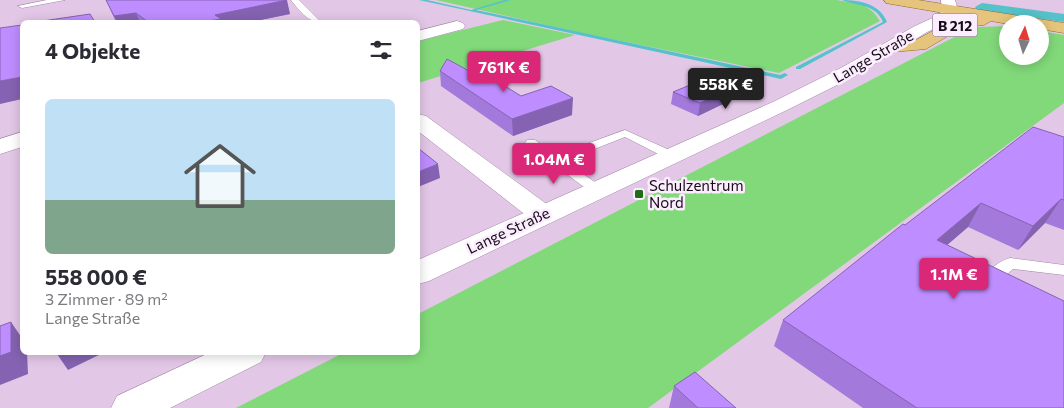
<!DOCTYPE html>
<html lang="de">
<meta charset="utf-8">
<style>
:root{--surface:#fff;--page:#f7f7f7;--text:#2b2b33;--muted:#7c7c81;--accent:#db2777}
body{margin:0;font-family:Commissioner,sans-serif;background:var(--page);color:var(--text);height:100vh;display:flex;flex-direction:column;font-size:19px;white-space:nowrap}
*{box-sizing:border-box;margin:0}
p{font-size:16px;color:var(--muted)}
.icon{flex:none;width:28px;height:28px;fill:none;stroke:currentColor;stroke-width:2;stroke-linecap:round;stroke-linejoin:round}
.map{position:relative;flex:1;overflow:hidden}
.details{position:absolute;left:20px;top:20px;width:400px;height:335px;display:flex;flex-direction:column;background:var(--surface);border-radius:8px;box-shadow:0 2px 12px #0003}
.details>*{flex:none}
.needle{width:32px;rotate:4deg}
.tools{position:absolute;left:999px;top:15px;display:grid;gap:10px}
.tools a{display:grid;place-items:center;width:50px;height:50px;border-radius:50%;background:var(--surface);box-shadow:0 2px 12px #0003;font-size:25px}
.price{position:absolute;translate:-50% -42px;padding:0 11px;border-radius:5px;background:var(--accent);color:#fff;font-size:16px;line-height:32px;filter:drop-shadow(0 1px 2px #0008)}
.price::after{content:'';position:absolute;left:50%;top:30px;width:15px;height:11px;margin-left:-8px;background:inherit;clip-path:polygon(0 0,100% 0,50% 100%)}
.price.selected{background:#222;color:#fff}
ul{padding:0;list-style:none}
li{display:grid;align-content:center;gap:10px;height:265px;padding:0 25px}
li span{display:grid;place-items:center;height:155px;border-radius:8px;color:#555}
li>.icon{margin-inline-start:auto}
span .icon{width:90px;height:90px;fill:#fffc;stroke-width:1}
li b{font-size:21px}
h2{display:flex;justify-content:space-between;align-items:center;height:60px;padding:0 25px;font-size:21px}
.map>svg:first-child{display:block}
</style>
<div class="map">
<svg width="1064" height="408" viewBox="0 0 1064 408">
<rect width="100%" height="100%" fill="#e3c7e7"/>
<path fill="#82d97a" d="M436 0H837C857 4 868 2 880 21L779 73 577 32Z
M503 20 575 35 418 83V41Z
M1007 26 1008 56H1040V31L1064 35V103L648 408H236L343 353 418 352V314L968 30 979 27Z"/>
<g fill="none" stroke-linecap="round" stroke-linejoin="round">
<path fill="#55c2ca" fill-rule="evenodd" d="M419 0H427L471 10 505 0H511L476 10 780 75 785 73 788 75 781 79Z
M842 0C860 0 880 4 887 22L800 69H796V67L883 22C876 4 857 6 842 0Z"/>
<path fill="#55c2ca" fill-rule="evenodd" d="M982 3 1064 14V22L977 10 975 7Z"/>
<defs>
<path id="service" d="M47 0H65L22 8 18 6Z
M291 0H299L321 22C307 22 299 10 291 0Z
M625 130 676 153 678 156 672 160 668 159 625 137 564 161 602 187 604 190 597 194 592 193 525 143 527 140H535L556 155Z
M1010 258 1064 265V275L1013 269C1005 276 997 285 985 282L983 278C988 270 1001 260 1010 258Z"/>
<path id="minor" d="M457 21 463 23 465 26 463 29 418 41V31Z
M418 114 426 116 552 208 556 214 552 220 542 222 532 220 418 131Z
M22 132V147L0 154V139Z"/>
<path id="tertiary" d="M941 0H955L958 10 951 21 927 32 855 76 789 109 429 281 418 284V260L775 101 841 68 915 26 939 15 942 10Z
M211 352H266L261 362 170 408H111L117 396Z"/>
<path id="primary" d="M884 0H918L1064 23V33L1040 29V24H1008L991 21 984 25 963 27 926 49 893 52 887 51 884 47 887 43 916 40 953 20 967 17 891 4 886 3Z"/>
</defs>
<use href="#service" stroke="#a489a8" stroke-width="1"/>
<use href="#minor" stroke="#a489a8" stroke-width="1"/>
<use href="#tertiary" stroke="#a489a8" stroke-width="1"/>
<use href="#primary" stroke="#916b21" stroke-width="1"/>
<use href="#service" fill="#fff" fill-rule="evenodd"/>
<use href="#minor" fill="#fff" fill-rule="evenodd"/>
<use href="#tertiary" fill="#fff" fill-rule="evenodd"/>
<use href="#primary" fill="#e5c57d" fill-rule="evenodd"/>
</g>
<path fill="#a379db" d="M106 0H286L290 14 250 22H116Z
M440 71 486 80 521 96 572 115 513 136 441 86Z
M749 81 746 93 698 116 671 104 673 92Z
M1064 137V230L1045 223 1018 250 968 227 947 245 1064 408H863L774 346 783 320 905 225Z
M674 386 736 408H669Z"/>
<path fill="#8563b2" d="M287 0 290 14 250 22H202L215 15Z
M136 13 140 22H117L114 16Z
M22 77V99L0 104V81Z
M749 81 746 93 698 116 700 103Z
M573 98 572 115 513 136 512 119Z
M438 164 440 178 418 187V172Z
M1061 199 1045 223 1018 250 1033 226Z
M981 203 968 227 924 265 937 240Z
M11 322 22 338V352H27L28 374 0 385V356Z
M60 352H105L68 370 57 354Z"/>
<path fill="#be8dff" stroke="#8563b2" d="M106 0H287L215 15 221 19 202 22H148L136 13 114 16Z
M90 14 95 22H36Z
M22 25V77L0 81V28Z
M447 59 486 80 492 78 521 96 551 86 573 98 512 119 440 71Z
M724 71 749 81 700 103 673 92Z
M1033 127 1064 137V200L1061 199 1033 226 981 203 937 240 1064 301V408H917L783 320 903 224 905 225Z
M418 148 438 164 418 172Z
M11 322V352L0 356V326Z
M695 372 736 408H698L674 386Z"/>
<rect fill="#1d6f17" stroke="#fcedfe" stroke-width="2" x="634" y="189" width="10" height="10" rx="2.5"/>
<g text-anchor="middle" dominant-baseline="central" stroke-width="5" stroke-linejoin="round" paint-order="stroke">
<rect fill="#fcedfe" stroke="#5a505c" stroke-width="1" x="932.5" y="13.5" width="45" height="23" rx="4"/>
<g font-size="14" font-weight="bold" fill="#150c17">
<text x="955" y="25">B 212</text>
</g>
<g font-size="15" fill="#150c17" stroke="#fcedfe">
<text transform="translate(873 56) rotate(-30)">Lange Straße</text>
<text transform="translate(508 230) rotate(-25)">Lange Straße</text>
</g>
<g font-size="15" fill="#150c17" stroke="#fcedfe" text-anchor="start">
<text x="649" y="185">Schulzentrum<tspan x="649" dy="17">Nord</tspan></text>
</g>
</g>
</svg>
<div class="tools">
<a><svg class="needle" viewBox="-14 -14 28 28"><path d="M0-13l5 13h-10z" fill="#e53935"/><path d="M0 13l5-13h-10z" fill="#7c7c81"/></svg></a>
</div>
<b class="price" style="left:504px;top:93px">761K €</b>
<b class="price selected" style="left:726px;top:110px">558K €</b>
<b class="price" style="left:554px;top:185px">1.04M €</b>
<b class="price" style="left:954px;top:300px">1.1M €</b>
<section class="details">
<h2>4 Objekte<svg class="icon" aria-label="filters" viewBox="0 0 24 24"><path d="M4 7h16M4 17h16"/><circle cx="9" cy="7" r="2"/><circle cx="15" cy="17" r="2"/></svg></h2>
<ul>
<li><span style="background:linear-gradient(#bfe0f5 65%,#7fa58c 0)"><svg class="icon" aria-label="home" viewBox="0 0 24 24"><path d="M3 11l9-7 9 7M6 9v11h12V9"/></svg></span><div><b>558 000 €</b><p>3 Zimmer · 89 m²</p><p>Lange Straße</p></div></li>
</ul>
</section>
</div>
